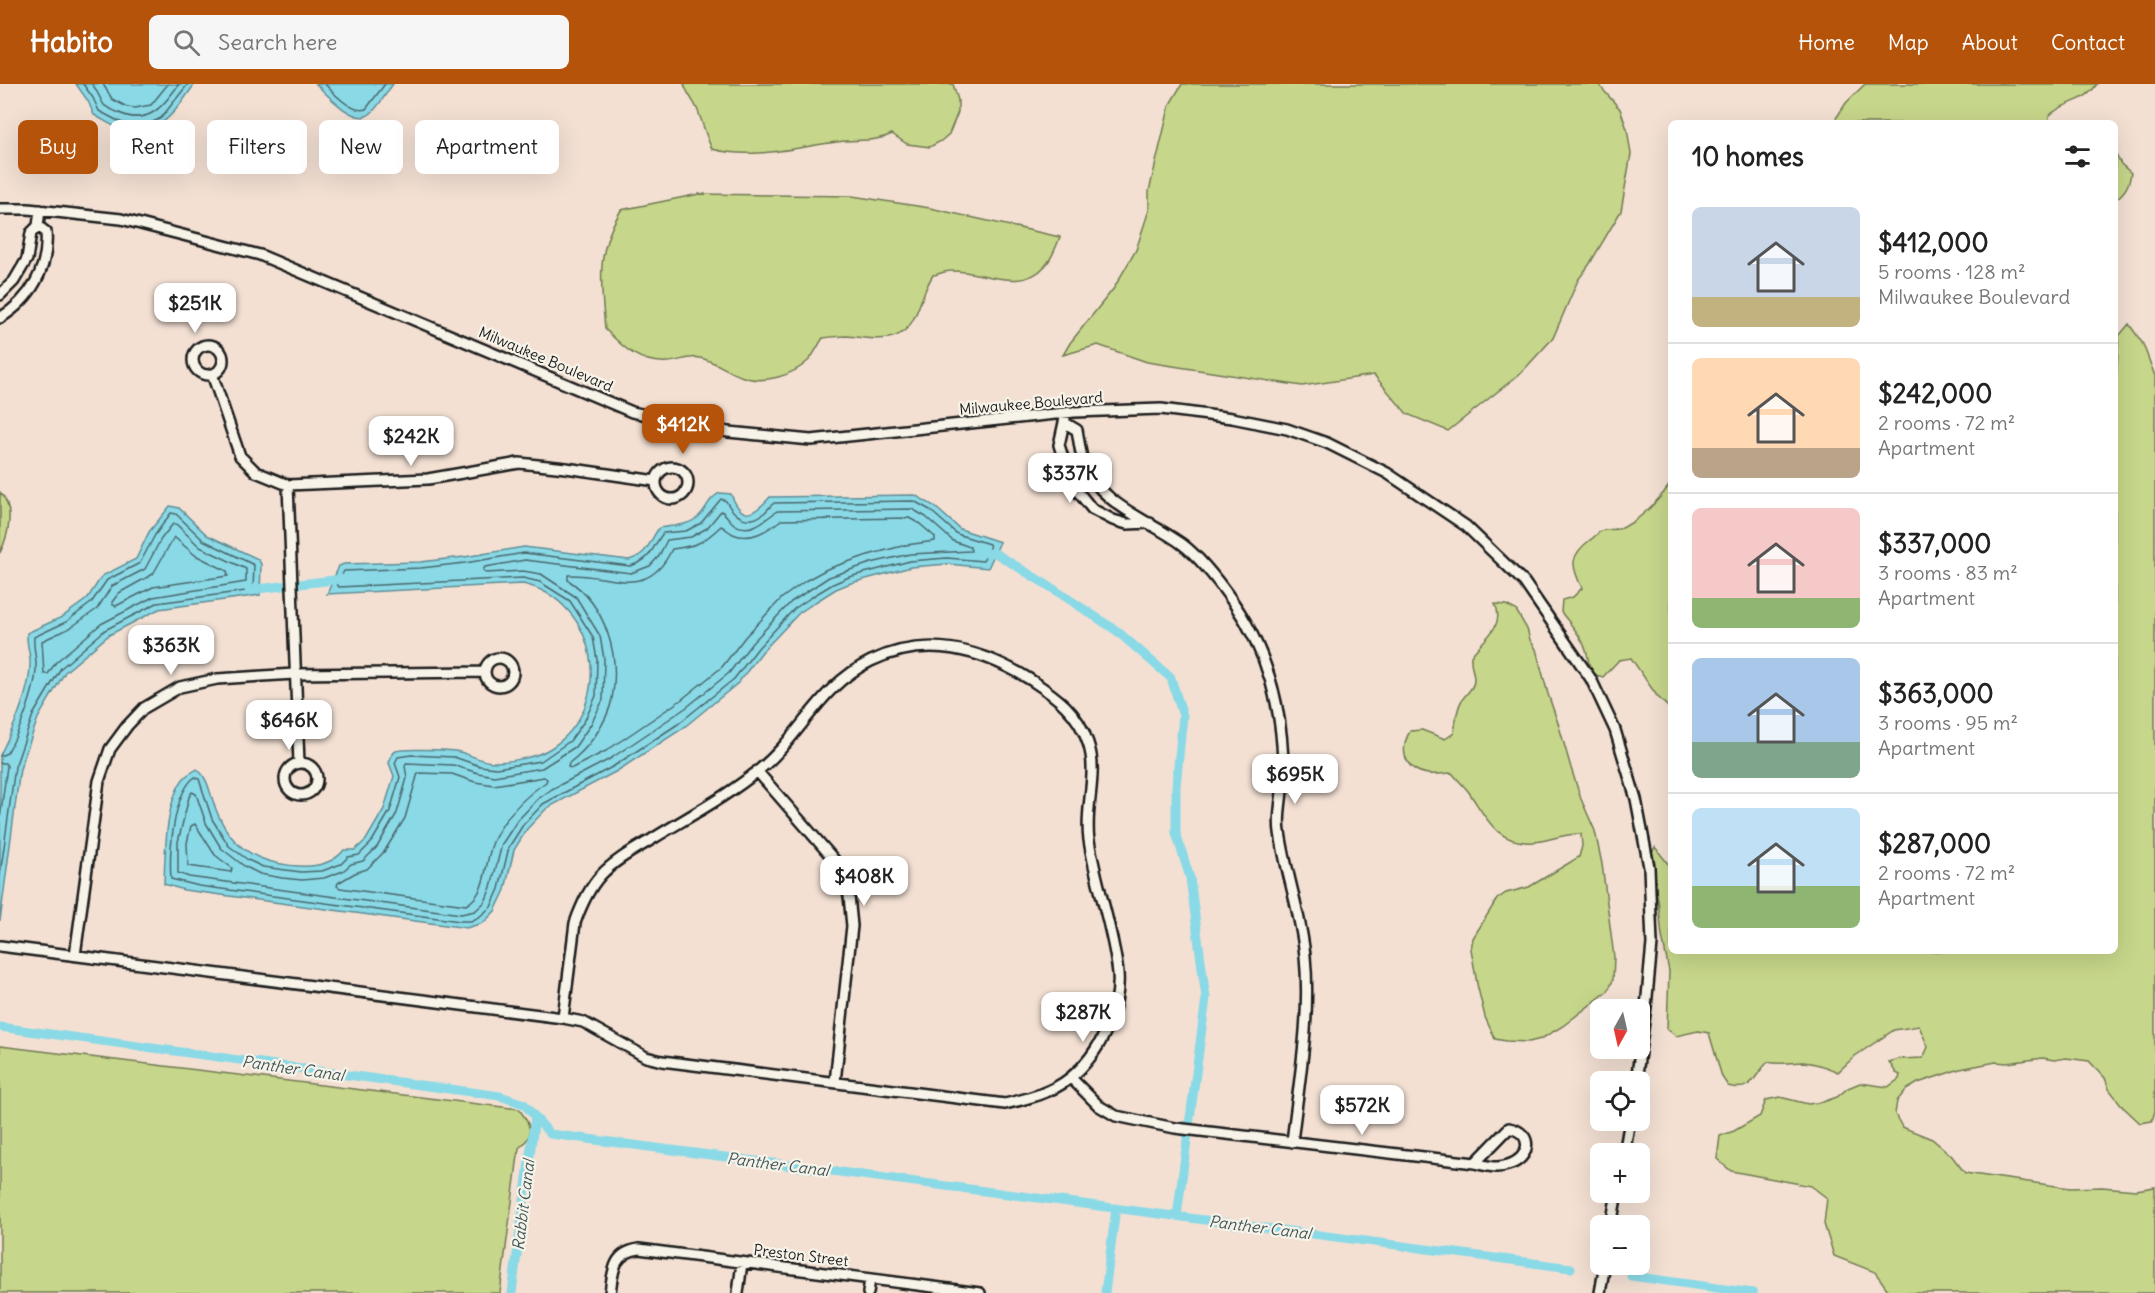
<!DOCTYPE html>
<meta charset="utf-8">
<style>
:root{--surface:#fff;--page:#f6f6f6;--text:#222;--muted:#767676;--line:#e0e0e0;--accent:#b45309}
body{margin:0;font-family:Delius,sans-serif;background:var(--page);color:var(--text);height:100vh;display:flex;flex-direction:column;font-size:22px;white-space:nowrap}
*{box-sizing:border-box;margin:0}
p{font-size:20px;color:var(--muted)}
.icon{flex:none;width:33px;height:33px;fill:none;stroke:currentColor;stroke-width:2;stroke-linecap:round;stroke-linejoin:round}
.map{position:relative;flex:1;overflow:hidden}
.drawer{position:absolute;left:1668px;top:36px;width:450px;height:834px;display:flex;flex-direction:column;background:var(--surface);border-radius:9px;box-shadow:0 6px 24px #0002}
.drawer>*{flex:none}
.hud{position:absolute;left:18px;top:36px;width:570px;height:54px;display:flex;gap:12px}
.needle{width:39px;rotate:188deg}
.controls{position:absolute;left:1590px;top:915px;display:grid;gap:12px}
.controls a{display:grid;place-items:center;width:60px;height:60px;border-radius:9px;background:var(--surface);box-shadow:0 6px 24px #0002;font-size:30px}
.price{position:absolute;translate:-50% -51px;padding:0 14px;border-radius:12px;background:#fff;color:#222;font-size:20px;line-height:39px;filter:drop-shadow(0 2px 3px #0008)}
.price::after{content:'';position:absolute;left:50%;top:36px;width:18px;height:14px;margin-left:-9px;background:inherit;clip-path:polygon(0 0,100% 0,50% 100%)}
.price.current{background:var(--accent);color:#fff}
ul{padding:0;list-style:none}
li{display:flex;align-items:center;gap:18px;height:150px;padding:0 24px}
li+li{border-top:2px solid var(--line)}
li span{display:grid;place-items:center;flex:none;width:168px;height:120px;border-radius:9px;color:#555}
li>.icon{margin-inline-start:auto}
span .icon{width:72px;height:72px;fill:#fffc;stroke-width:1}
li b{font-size:26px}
h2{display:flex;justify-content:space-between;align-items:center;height:72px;padding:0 24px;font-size:26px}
.chip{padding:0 21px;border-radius:9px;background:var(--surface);box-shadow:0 6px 24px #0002;font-size:21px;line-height:54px}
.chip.current{background:var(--accent);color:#fff}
header{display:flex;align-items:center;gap:36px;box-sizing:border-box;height:84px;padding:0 30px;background:var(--accent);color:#fff}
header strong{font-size:28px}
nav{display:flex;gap:33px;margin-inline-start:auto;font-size:21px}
.search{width:420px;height:54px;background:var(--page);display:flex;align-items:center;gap:15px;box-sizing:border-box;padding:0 21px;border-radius:9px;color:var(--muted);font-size:22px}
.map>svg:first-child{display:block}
</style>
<header>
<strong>Habito</strong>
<div class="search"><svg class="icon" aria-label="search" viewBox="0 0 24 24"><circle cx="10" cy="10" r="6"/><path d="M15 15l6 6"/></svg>Search here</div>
<nav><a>Home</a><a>Map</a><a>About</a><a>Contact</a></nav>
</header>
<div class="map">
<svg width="2155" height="1209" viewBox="0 0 2155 1209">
<rect width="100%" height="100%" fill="#f3e0d3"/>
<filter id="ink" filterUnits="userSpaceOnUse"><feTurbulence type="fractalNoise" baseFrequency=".0167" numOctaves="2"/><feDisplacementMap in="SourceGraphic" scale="12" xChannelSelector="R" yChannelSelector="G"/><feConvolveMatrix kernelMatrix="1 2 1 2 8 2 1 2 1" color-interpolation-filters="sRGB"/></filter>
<g filter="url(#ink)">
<path fill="#c6d68a" stroke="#717953" stroke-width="1.5" d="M684 0H953L958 16V28L949 50 941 57 930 63 907 60 892 50C875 59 856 55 837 58 796 63 753 76 712 65 706 53 703 40 698 27 694 17 687 10 684 0Z
M1182 0H1598L1620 25 1627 45 1631 70 1621 127 1589 181 1578 196 1553 254 1521 289 1448 347 1407 330 1374 291 1302 302 1147 278 1098 261 1063 271 1070 259 1114 204 1136 166 1149 126V107L1170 20Z
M1865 0H2097C2082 22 2066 15 2049 32V39H1833L1846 19Z
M2115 69 2121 80 2131 89C2129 102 2125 108 2115 116Z
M699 110 852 112 930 124 1060 153C1056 163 1052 175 1045 182 1021 210 982 186 951 187 945 187 939 190 933 191 924 205 921 220 914 234 900 263 871 254 847 252 839 252 831 253 823 254 818 261 814 271 808 277 792 292 764 300 743 293 728 288 715 277 700 274 691 271 678 278 668 278 639 280 624 264 605 245 601 198 595 169 621 126Z
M2129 240 2143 260 2155 292V1027L2152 1037 2140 1039 2123 1023 2109 1005 2105 994 2089 977 2066 974 2054 976 2043 974 2007 979 1996 978 1960 985 1918 999 1906 1006 1897 1017 1895 1030 1902 1043 1932 1055 1951 1071 1965 1089 2070 1104 2102 1103 2136 1106 2155 1103V1209H1890L1875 1188 1834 1172 1824 1140 1827 1114 1811 1102 1731 1087 1717 1075 1720 1052 1734 1047 1760 1032 1766 1016 1780 1013 1808 1020 1823 1018 1837 1013 1848 1004 1860 999 1888 1003 1899 995 1900 991 1896 989 1889 978 1899 975 1923 974 1928 963 1919 942 1894 946 1855 972 1838 988C1827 983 1816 979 1803 978 1791 978 1780 981 1768 978 1753 992 1753 1009 1728 1002L1722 993 1709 949 1698 947 1676 952 1667 945 1669 887 1662 852 1658 815 1649 784 1650 772 1655 763 1669 781 1671 789V867H2115V315L2119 252Z
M1671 399V626L1657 612 1631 574 1619 576 1603 593 1592 590C1588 582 1589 574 1586 566 1581 551 1570 540 1561 528L1562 516 1573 513 1582 504C1571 482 1569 472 1590 456 1594 454 1597 449 1601 447 1608 444 1617 447 1624 443 1643 433 1659 416 1671 399Z
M0 408C15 424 9 450 0 469Z
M1495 520 1506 521 1516 526 1527 545 1530 556 1536 565 1548 610 1559 642 1571 684 1581 715 1595 747 1602 780 1614 873 1613 896 1608 907 1563 942 1541 955 1529 958 1506 957 1495 955 1485 933 1477 900 1471 865 1473 854 1497 815 1506 809 1529 803 1579 773 1582 762 1581 750C1564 749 1550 757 1534 758 1496 761 1486 733 1468 707 1463 701 1457 695 1452 689 1444 689 1435 691 1428 690 1404 686 1399 666 1410 647L1422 646 1445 655 1454 649C1456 638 1456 625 1462 616 1466 609 1474 605 1474 596 1474 588 1470 581 1471 572 1482 556 1506 543 1495 520Z
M0 962 519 1025C530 1040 536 1051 519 1064L500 1209H0Z"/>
<path fill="#8ad9e6" stroke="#5e8d95" stroke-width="1.5" d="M76 0H198L194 1C176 27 156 58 119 44 110 41 102 35 94 31L88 17Z
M316 0H393C386 9 379 23 370 30 355 42 326 10 316 0Z
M720 409 731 410C742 438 753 432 770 413L915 411 934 422 960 445 1000 458 988 484 948 480 911 483 851 499 836 505 817 517 799 529 762 568 738 599 682 645 617 687 547 724 527 745 514 766 505 806 495 827 483 839 466 844 460 843 184 806 164 800C165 771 165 715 185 693 188 690 193 688 197 685 207 693 209 705 213 717 227 761 253 779 298 782 316 783 333 780 344 766H355L366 756 384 725 394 692 389 679C390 675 391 670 396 667 403 664 445 666 455 667 469 669 480 678 494 678 512 678 537 673 551 664 616 622 599 517 523 500L327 510 339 482 344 480 420 478 464 473 524 463 629 476C649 470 648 459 659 444 673 441 685 443 697 434 706 427 709 413 720 409Z
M170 422 179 424 207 451 258 475 261 480 260 511 159 525 109 551 65 588 38 634 20 685 0 837V671C12 647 30 609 30 581 31 570 26 560 27 549L62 533 87 515 102 492 136 475 149 448Z"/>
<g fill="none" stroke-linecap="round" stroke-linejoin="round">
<path stroke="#48686d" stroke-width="1.5" d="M83 0 93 14 99 27 122 39 135 41 151 39 161 34 188 0
M92 0C97 6 101 17 104 21 107 24 113 26 117 28 147 43 163 23 179 0
M103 0 112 15 127 23 135 24 151 21 168 0
M325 0C334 10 353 30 366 25L385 0
M721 415 726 417C734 432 747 442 763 430 767 427 770 422 774 419L914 417 930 426 957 450 989 460 990 464 983 477 947 474 910 477 849 493 833 500 813 512 794 525 758 564 734 595 678 640 614 682 543 720 523 741 509 763 499 805 491 823 479 833 471 837H460L199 802 171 795C169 769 173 709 195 693L199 695 212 735 229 762 248 776 263 783 301 788 322 787 341 780 348 773 359 771 371 759 390 727 400 693 395 679 398 673 411 671 454 673 480 682 496 684 541 677 570 657 585 636 596 612 597 576 593 553 570 517 540 498 523 494 339 503 337 500 344 487 421 484 465 479 524 469 630 482C653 475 650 466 663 449L686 447 701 439Z
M912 425 926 433 953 457 970 463 971 467 910 470 871 479 829 493 791 518 752 559 729 589 687 623 610 675 552 705 538 715 517 737 502 760 491 803 485 818 475 827 461 830 189 793 178 789V758L189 713 192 708 196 710 206 739 221 764 244 782 260 790 282 794 302 796 324 794 343 787 351 780 363 777 377 763 397 729 407 694 405 682 406 679 453 681 478 689 494 692 542 684 575 663 591 640 603 616 604 575 600 552 576 513 541 490 523 487 486 489 483 486 485 483 525 476 631 489 650 482 659 472 667 456 691 453 707 444 721 427C726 430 729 436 734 440 750 451 766 435 777 427Z
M909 434 920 440 935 453V457L906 461 868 471 827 485 805 497 782 514 745 553 722 583 681 616 606 667 572 684 568 683 569 679C588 665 607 639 612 615 621 571 605 520 568 496V491C611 489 647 518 672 465 697 462 703 459 721 442 725 444 729 448 733 450 751 458 768 446 781 436Z
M173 440H176L200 463 246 485V498L153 513 101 540 56 578 48 590H44L42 557 70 544 97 525 112 502 145 485 161 455Z
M174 453 195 471 227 487 228 492 153 503 116 522 113 521 112 518 119 509 153 490Z
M0 672 7 669C19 649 37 604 36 581 36 571 33 562 34 553L66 538 91 519 107 496 140 479 155 451 171 429 176 430 203 456 254 481 253 506 157 519 105 546 61 584 33 631 15 683 0 792
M0 679H5L7 682 0 735
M418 689 452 690 475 698 494 701 544 693 547 695 546 698C524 713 504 733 493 758 484 779 488 809 466 821L340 804 337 802 338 799 355 789 367 785 384 768 405 734Z
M195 740 215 771 232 784 231 788 188 782 187 759 191 742Z"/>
<path stroke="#8ad9e6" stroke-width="9" d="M983 469H995L1052 504 1117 547 1171 594 1183 632 1176 702V749L1190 794 1206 914 1177 1132
M249 506 342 495
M0 943 500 1012 524 1020 550 1050 1571 1184
M1631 1192 1753 1209
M512 1209 535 1033
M1105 1209 1116 1124"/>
<defs>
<path id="street" d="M0 125H28L121 135 260 171 632 328 728 348 811 356 1074 328 1161 325 1232 334 1287 345 1327 359 1387 389 1466 442 1524 498 1591 595 1615 646 1636 715 1649 783 1652 860 1646 923 1636 998
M0 211 14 197 27 175 31 149 38 142 40 126
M0 234C31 215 49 184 46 148L38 142
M193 276a15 15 0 1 1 30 0a15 15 0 1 1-30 0Z
M212 290 240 372 256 388 288 401 428 395 519 379 566 384 656 397
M1065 334 1059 361 1065 380 1075 404 1092 425 1113 436 1127 440 1150 439
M1065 339 1077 346C1079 356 1080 368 1083 377 1099 421 1148 435 1182 460 1202 475 1219 498 1233 518 1269 570 1284 631 1283 694 1283 711 1277 731 1280 748 1286 790 1301 830 1305 872 1311 934 1299 997 1292 1058
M656 399a16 16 0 1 1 32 0a16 16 0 1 1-32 0Z
M288 401 299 679
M485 588a14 14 0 1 1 28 0a14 14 0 1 1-28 0Z
M285 695a16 16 0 1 1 32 0a16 16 0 1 1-32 0Z
M757 687 837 779 849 812 852 842 835 998
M0 862 563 934 583 938 646 973 662 977 1005 1020C1026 1015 1052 1009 1070 994 1099 971 1121 926 1118 889 1113 844 1096 801 1089 756 1084 724 1099 690 1088 659 1078 628 1057 613 1031 596 981 565 927 550 871 577 819 602 802 651 759 686 729 711 688 733 654 754 636 765 616 775 601 791 589 804 581 822 575 839L563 934
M75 871 99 697 110 665 127 642 144 624 180 603 217 595 294 590 484 588
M1071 994 1099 1022 1116 1032 1145 1038 1175 1044 1475 1079 1509 1044C1535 1049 1530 1075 1508 1081 1497 1085 1486 1082 1475 1079
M1624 1070 1630 1036
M1611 1142 1617 1108
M610 1209C613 1187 613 1169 639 1165L980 1209
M738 1209 742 1179
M868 1209 870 1195
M1600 1209 1605 1180"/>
</defs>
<use href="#street" stroke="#1c1c1c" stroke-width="14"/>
<use href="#street" stroke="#f7f3e8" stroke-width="9"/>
</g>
</g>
<g text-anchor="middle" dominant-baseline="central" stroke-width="4.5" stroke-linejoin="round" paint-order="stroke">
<g font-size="15" fill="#1c1c1c" stroke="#f7f3e8">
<text transform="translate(546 275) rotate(23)">Milwaukee Boulevard</text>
<text transform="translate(1031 319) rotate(-5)">Milwaukee Boulevard</text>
<text transform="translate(801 1171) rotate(7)">Preston Street</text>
</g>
<g font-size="16" font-style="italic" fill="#3d5559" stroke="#f7f3e8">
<text transform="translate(293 984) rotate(8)">Panther Canal</text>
<text transform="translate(778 1080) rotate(7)">Panther Canal</text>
<text transform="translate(523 1121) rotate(-83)">Rabbit Canal</text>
<text transform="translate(1260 1143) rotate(7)">Panther Canal</text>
</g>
</g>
</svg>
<div class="controls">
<a><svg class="needle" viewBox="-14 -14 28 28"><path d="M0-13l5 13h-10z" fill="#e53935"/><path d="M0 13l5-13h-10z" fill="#767676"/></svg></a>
<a><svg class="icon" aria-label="locate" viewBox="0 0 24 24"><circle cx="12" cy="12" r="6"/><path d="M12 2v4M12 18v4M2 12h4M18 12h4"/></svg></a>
<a>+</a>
<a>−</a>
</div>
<b class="price" style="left:195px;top:250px">$251K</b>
<b class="price current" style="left:683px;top:371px">$412K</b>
<b class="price" style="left:411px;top:383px">$242K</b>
<b class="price" style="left:1070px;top:420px">$337K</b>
<b class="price" style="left:171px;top:592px">$363K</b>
<b class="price" style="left:289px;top:667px">$646K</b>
<b class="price" style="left:1295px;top:721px">$695K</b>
<b class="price" style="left:864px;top:823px">$408K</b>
<b class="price" style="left:1083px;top:959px">$287K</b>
<b class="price" style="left:1362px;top:1052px">$572K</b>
<div class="hud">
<a class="chip current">Buy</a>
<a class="chip">Rent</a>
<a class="chip">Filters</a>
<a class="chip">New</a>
<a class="chip">Apartment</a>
</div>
<section class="drawer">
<h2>10 homes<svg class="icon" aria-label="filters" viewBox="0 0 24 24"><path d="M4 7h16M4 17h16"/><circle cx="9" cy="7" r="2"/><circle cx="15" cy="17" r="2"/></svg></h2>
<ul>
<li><span style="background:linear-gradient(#c9d6e8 75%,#c2b280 0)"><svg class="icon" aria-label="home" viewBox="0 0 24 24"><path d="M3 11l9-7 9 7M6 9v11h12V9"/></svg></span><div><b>$412,000</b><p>5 rooms · 128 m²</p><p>Milwaukee Boulevard</p></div></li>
<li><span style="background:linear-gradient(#ffd9b3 75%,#b9a48a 0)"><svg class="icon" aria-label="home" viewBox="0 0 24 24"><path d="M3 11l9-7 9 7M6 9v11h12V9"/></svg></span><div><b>$242,000</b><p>2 rooms · 72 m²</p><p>Apartment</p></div></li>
<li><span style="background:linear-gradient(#f6c9c9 75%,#8fb573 0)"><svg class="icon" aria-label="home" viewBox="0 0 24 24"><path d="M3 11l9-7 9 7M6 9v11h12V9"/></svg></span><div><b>$337,000</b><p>3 rooms · 83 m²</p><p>Apartment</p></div></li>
<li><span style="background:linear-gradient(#a9c7e8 70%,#7fa58c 0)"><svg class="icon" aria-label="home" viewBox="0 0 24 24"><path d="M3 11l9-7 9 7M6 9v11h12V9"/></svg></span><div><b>$363,000</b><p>3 rooms · 95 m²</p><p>Apartment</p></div></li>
<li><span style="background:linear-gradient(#bfe0f5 65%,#8fb573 0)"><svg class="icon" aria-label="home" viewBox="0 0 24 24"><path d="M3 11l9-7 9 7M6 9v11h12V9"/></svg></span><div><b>$287,000</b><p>2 rooms · 72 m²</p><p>Apartment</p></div></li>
</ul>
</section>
</div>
